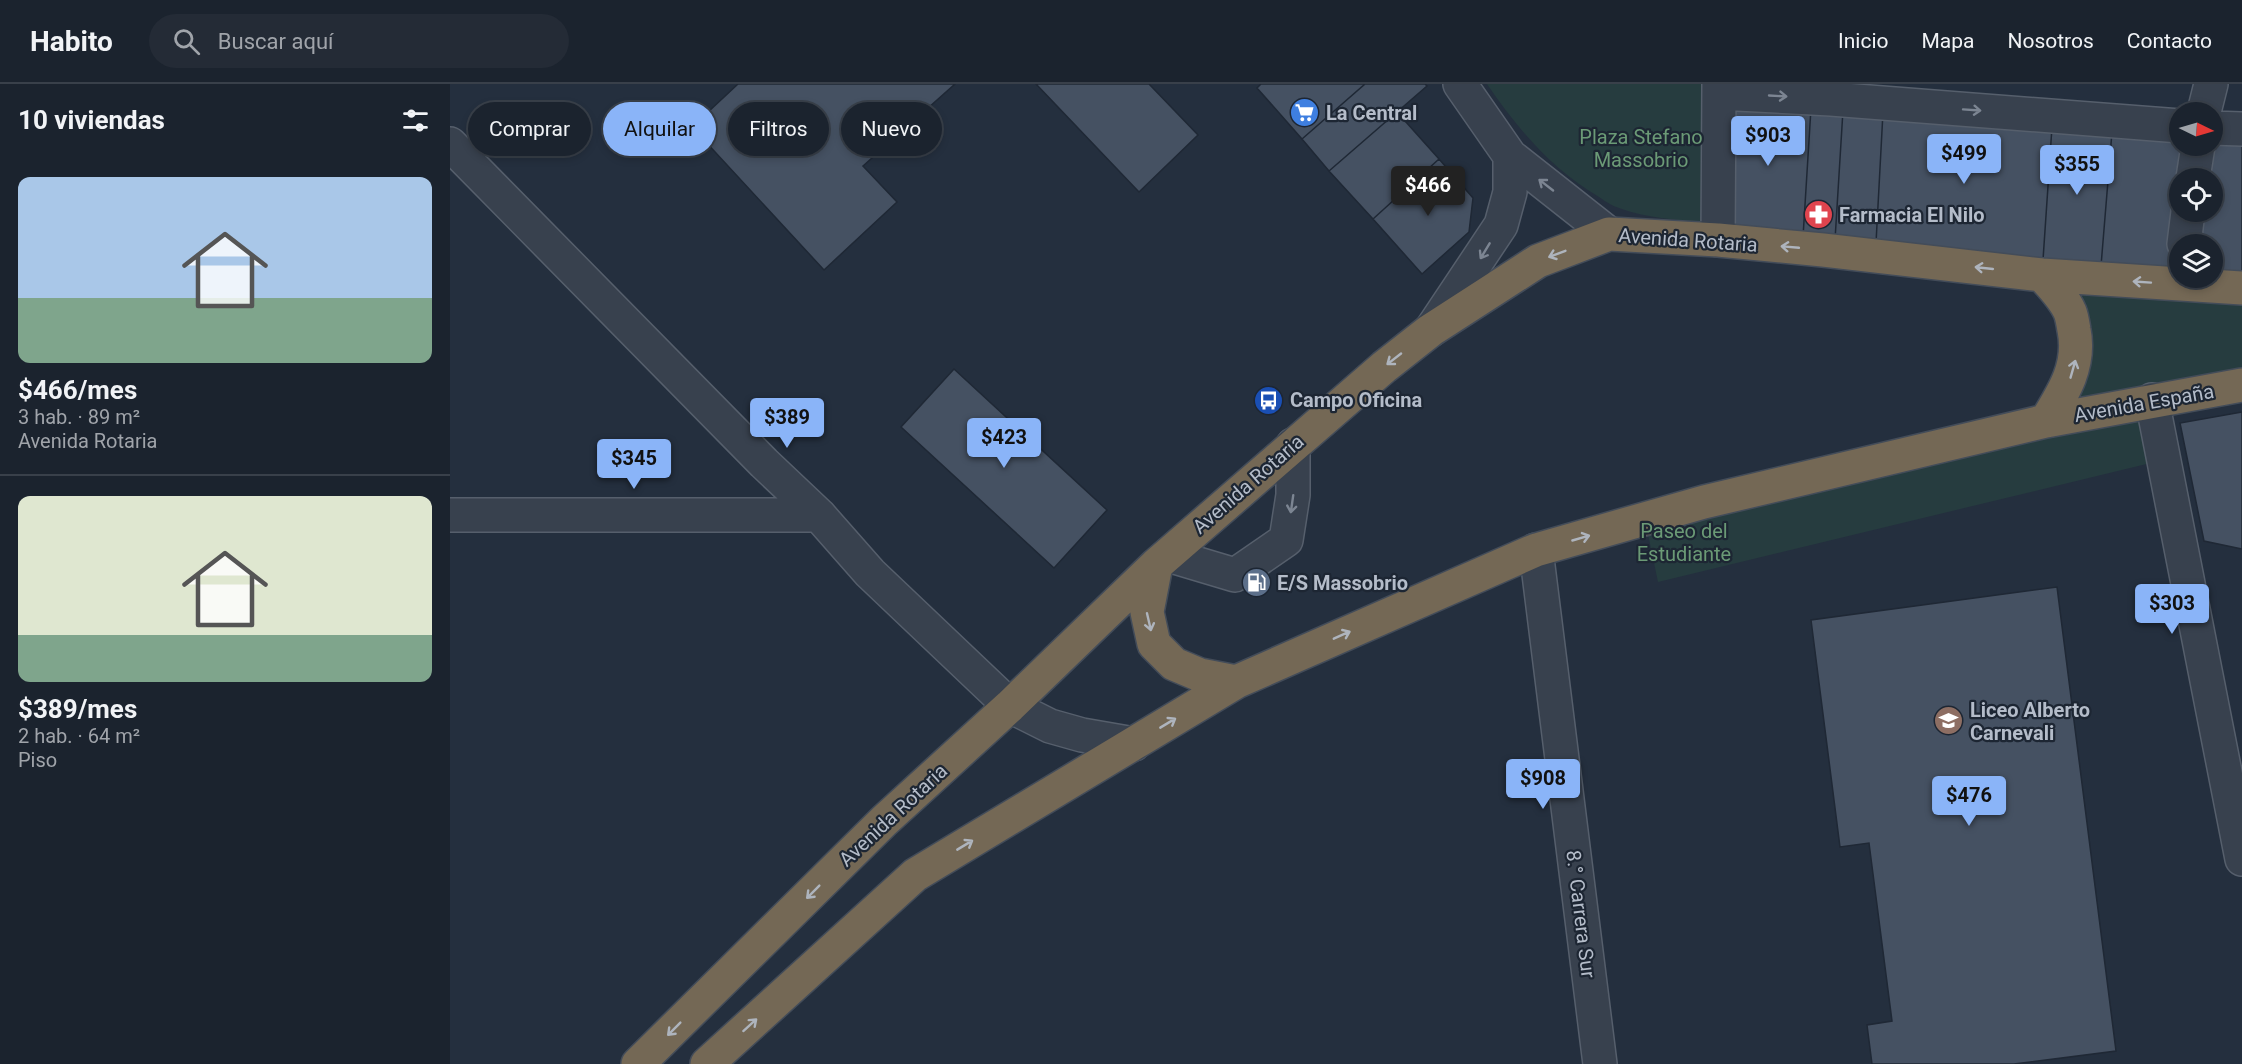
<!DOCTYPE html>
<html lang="es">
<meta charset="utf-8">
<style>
:root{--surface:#1b232e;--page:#242b36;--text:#f1f3f6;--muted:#a0a4aa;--line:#39404a;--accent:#8ab4f8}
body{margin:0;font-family:Roboto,sans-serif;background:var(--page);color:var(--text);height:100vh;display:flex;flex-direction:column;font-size:22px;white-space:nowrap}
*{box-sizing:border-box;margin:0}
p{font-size:20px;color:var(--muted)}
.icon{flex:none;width:33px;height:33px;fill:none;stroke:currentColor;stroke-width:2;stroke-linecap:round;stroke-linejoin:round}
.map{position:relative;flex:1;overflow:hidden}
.panel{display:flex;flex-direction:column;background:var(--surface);width:450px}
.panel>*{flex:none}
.hud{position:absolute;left:18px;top:18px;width:570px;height:54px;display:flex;gap:12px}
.needle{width:39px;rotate:95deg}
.controls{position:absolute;left:1719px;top:18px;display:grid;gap:12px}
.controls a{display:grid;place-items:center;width:54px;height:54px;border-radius:50%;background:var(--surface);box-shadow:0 3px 9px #0003,0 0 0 2px var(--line);font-size:30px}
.price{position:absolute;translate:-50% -51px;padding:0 14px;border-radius:6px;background:var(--accent);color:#111;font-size:20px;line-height:39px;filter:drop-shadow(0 2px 3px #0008)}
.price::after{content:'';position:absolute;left:50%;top:36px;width:18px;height:14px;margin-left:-9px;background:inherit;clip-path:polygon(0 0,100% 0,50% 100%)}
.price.selected{background:#222;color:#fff}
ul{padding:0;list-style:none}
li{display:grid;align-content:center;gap:12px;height:318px;padding:0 18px}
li+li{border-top:2px solid var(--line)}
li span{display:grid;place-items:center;height:186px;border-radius:12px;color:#555}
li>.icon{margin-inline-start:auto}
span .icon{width:108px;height:108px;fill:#fffc;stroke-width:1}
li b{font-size:26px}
h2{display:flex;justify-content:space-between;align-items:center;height:72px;padding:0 18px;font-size:26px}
.tag{padding:0 21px;border-radius:27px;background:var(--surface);box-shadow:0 3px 9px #0003,0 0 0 2px var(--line);font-size:21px;line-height:54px}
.tag.selected{background:var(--accent);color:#111}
header{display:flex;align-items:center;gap:36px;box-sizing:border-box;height:84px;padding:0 30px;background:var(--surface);border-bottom:2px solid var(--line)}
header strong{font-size:28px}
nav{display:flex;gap:33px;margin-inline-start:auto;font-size:21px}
.search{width:420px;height:54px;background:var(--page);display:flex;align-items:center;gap:15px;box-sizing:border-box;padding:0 21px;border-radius:33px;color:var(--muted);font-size:22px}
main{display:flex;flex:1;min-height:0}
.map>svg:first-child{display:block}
</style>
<header>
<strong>Habito</strong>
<div class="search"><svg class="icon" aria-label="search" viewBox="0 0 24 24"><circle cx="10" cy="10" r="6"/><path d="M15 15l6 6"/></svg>Buscar aquí</div>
<nav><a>Inicio</a><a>Mapa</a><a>Nosotros</a><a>Contacto</a></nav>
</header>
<main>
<section class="panel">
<h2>10 viviendas<svg class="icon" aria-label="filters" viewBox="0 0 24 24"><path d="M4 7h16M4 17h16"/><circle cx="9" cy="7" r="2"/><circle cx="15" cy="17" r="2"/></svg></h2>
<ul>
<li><span style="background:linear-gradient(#a9c7e8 65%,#7fa58c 0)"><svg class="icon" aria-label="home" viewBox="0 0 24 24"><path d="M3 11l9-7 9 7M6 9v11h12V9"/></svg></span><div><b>$466/mes</b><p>3 hab. · 89 m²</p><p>Avenida Rotaria</p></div></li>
<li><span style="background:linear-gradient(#dfe7d0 75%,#7fa58c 0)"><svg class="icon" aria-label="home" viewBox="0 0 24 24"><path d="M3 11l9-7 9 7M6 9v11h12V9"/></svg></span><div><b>$389/mes</b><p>2 hab. · 64 m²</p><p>Piso</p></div></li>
</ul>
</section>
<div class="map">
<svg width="1792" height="980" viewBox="0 0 1792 980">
<rect width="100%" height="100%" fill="#242f3e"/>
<path fill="#263c3f" d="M1037 0H1254V138C1225 136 1197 134 1169 124 1162 122 1155 117 1149 113 1102 86 1067 44 1037 0Z
M1792 203V301L1701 317 1713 376 1208 498 1195 436 1696 318 1611 314 1609 210Z"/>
<path fill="#455162" stroke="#1f2835" stroke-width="1.5" d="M288 0H505L413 82 447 118 374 186 242 43Z
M586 0H699L748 51 689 108Z
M811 0H915L852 55 807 4Z
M915 0H975L977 2 879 87 852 55Z
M1278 18 1361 24 1353 153 1279 140Z
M1361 24 1393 26 1385 156 1353 153Z
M1393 26 1433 28 1426 159 1385 156Z
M947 28 989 75 923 135 879 87Z
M1433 28 1602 43 1593 176 1426 159Z
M1602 43 1662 48 1651 182 1593 176Z
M1662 48 1730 52V62H1740L1730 94V128L1720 186 1651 182Z
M1762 53 1792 54V197L1762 194V160H1745L1749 128H1762V94H1754Z
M989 75 1023 114 1019 148 972 190 923 135Z
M504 285 657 426 604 484 451 343Z
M1792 328V465L1754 457 1730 339Z
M1607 503 1666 967 1564 980H1422L1417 941 1442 937 1419 759 1390 763 1361 536Z"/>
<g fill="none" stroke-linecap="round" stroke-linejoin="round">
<defs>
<path id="minor" d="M1010 0 1060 72 1159 150
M1269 9 1381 15 1730 42
M1754 28 1761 0
M1762 44 1792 45
M0 60 314 379 369 431 420 489 560 622 600 642 632 651 684 660
M1743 94 1748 62
M1268 156 1269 0
M1734 160 1738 128
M981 246 1051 141 1060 108V72
M1702 316 1792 775
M0 431H369
M1086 466 1150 980
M718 471 785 491 836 456 843 411V361"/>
<path id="highway" d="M1592 191C1602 202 1614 214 1620 228 1622 233 1623 240 1624 246 1631 281 1614 308 1596 337
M706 481 697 528 704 560 724 580 750 591 786 598
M188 980 434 737 560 622 706 481 934 283 981 246 1088 177 1159 150 1268 156 1373 166 1592 191 1792 204
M257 980 465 791 786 598 1086 466 1254 418 1596 337 1792 301"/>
</defs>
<use href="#minor" stroke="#565f6c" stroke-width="36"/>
<use href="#highway" stroke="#434c59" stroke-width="36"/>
<use href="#minor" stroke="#38414e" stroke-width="33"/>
<use href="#highway" stroke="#746855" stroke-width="33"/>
</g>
<defs><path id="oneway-shaft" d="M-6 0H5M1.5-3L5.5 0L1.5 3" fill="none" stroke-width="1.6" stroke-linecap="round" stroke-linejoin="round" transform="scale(1.5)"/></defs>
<g stroke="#7c8592">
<use href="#oneway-shaft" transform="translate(1328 12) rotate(3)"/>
<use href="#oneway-shaft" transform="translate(1522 26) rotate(4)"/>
<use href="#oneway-shaft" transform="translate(1096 101) rotate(-142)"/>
<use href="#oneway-shaft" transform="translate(1035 167) rotate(121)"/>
<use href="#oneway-shaft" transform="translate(842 420) rotate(98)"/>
</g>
<g stroke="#aeb4bd">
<use href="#oneway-shaft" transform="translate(1340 163) rotate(-175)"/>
<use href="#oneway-shaft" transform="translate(1107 170) rotate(159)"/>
<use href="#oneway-shaft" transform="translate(1534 184) rotate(-174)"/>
<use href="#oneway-shaft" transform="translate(1692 198) rotate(-176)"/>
<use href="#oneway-shaft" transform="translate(944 275) rotate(142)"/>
<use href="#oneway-shaft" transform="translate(1623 285) rotate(-74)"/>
<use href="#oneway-shaft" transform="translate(1131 454) rotate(-16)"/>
<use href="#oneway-shaft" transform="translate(699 538) rotate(77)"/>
<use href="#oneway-shaft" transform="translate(892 551) rotate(-24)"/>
<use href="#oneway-shaft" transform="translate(718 639) rotate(-31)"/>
<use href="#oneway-shaft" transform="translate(515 761) rotate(-31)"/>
<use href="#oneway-shaft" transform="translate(363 808) rotate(135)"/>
<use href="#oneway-shaft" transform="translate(300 941) rotate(-42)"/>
<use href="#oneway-shaft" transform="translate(224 945) rotate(135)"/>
</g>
<defs>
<symbol id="supermarket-disc" viewBox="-11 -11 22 22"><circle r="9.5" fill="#3f7fe0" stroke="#1d2633"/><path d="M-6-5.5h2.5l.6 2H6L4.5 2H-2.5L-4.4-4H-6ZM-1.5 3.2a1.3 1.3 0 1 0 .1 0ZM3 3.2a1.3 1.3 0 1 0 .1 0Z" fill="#fff"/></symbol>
<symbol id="pharmacy-disc" viewBox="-11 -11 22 22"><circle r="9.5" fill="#e0444e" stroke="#1d2633"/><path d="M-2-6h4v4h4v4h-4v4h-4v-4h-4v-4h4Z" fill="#fff"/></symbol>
<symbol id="bus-disc" viewBox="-11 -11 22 22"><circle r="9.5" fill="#1a4fb4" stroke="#1d2633"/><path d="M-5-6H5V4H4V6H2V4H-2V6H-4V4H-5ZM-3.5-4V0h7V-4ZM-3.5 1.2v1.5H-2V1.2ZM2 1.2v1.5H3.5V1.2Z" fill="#fff"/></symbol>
<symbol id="fuel-disc" viewBox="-11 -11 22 22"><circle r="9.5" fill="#5c6f8a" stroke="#1d2633"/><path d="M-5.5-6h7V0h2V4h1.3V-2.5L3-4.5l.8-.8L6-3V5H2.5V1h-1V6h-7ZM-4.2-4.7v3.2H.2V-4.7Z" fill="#fff"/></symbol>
<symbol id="school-disc" viewBox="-11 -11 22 22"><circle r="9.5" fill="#8d6e63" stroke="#1d2633"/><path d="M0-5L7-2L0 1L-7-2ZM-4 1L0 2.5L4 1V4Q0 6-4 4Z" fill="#fff"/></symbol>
</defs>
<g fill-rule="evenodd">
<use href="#supermarket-disc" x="838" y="12" width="33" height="33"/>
<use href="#pharmacy-disc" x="1352" y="114" width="33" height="33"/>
<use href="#bus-disc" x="802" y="300" width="33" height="33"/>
<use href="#fuel-disc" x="790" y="482" width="33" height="33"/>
<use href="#school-disc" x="1482" y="620" width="33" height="33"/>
</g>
<g text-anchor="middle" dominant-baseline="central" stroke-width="4.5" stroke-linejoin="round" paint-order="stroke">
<g font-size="20" font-weight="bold" fill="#b4bcc9" stroke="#1d2633" text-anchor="start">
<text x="876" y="29">La Central</text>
<text x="1389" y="131">Farmacia El Nilo</text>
<text x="840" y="316">Campo Oficina</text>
<text x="827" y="499">E/S Massobrio</text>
<text x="1520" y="626">Liceo Alberto<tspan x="1520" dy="23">Carnevali</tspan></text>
</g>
<g font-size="20" fill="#6b9a76" stroke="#1d2633">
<text x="1191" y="53">Plaza Stefano<tspan x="1191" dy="23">Massobrio</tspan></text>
<text x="1234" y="447">Paseo del<tspan x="1234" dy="23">Estudiante</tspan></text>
</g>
<g font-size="20" fill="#b4bcc9" stroke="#1d2633">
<text transform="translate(1238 156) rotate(4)">Avenida Rotaria</text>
<text transform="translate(1694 319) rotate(-10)">Avenida España</text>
<text transform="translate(798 400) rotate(-41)">Avenida Rotaria</text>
<text transform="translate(443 731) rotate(-43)">Avenida Rotaria</text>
<text transform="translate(1131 830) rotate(83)">8.° Carrera Sur</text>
</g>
</g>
</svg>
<div class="controls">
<a><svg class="needle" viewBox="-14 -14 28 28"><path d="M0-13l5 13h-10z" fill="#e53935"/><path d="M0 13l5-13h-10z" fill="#a0a4aa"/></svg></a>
<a><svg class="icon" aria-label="locate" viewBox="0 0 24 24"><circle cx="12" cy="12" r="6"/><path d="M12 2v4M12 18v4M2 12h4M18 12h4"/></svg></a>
<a><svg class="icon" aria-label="layers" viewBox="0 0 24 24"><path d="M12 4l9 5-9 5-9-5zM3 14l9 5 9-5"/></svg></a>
</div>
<b class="price" style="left:1318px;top:83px">$903</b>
<b class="price" style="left:1514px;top:101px">$499</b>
<b class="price" style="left:1627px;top:112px">$355</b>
<b class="price selected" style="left:978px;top:133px">$466</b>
<b class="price" style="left:337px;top:365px">$389</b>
<b class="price" style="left:554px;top:385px">$423</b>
<b class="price" style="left:184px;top:406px">$345</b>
<b class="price" style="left:1722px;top:551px">$303</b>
<b class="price" style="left:1093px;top:726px">$908</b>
<b class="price" style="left:1519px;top:743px">$476</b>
<div class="hud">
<a class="tag">Comprar</a>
<a class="tag selected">Alquilar</a>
<a class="tag">Filtros</a>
<a class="tag">Nuevo</a>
</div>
</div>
</main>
